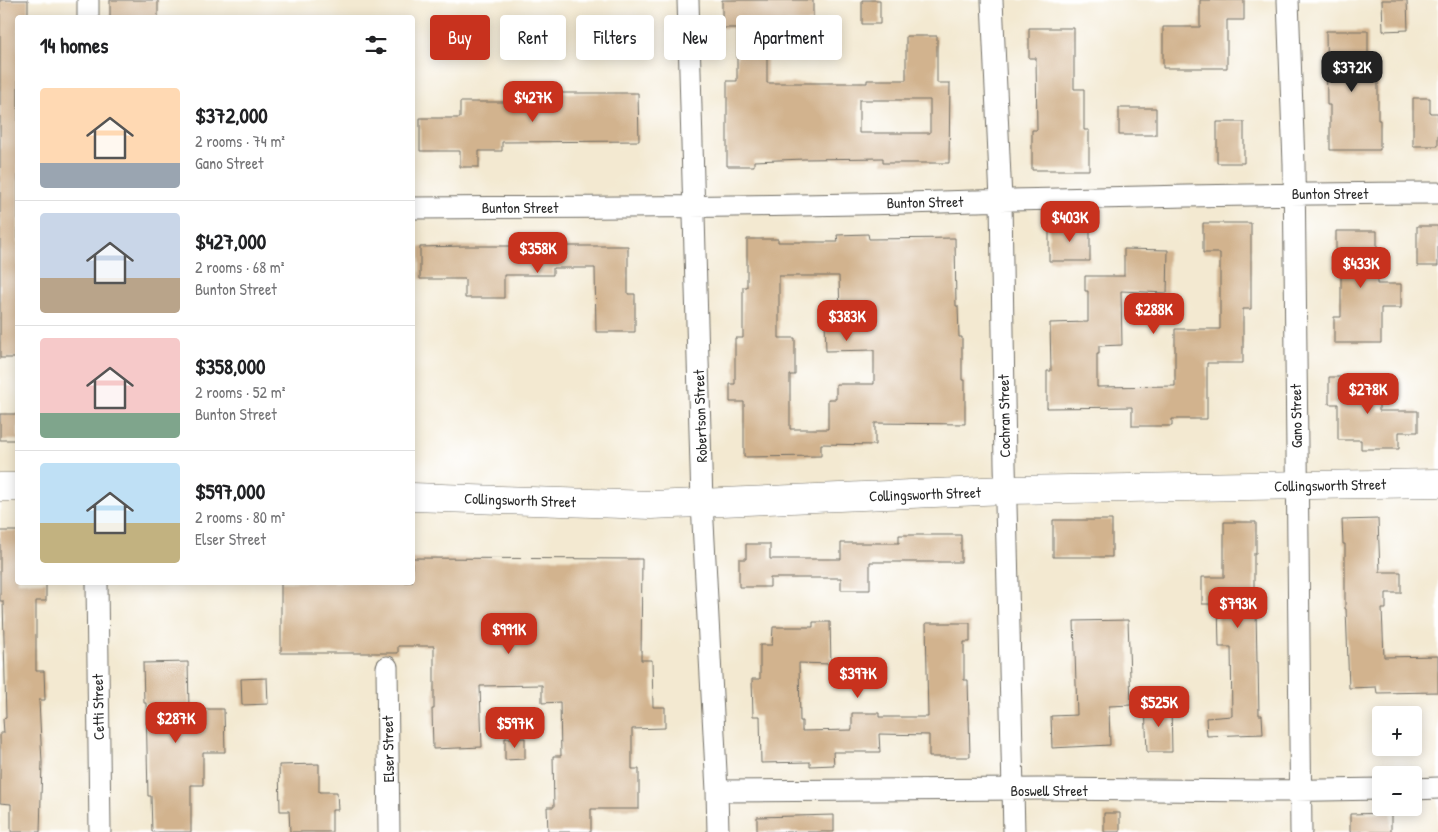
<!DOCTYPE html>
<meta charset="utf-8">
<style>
:root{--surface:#fff;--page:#f2f2f2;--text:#202124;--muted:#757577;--line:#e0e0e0;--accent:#c8321e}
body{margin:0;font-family:"Patrick Hand",sans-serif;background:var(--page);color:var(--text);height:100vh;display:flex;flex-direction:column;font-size:19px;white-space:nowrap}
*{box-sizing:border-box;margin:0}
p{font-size:16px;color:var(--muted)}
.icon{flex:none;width:28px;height:28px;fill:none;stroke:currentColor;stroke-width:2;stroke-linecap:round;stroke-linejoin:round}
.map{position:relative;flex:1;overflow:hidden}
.details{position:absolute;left:15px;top:15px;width:400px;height:570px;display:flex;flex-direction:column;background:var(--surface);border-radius:5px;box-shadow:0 2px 12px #0003}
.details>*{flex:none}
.banner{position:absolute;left:430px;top:15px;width:475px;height:45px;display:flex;gap:10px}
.controls{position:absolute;left:1372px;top:706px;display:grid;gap:10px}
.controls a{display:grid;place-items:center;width:50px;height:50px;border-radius:5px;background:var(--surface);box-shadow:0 2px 12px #0003;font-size:25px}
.price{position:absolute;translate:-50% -42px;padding:0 11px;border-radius:10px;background:var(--accent);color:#fff;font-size:16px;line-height:32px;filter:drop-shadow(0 1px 2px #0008)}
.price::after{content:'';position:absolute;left:50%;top:30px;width:15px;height:11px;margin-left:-8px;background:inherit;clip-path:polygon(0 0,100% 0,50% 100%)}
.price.selected{background:#222;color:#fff}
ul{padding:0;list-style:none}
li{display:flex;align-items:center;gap:15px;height:125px;padding:0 25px}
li+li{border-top:1px solid var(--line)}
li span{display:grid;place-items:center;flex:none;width:140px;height:100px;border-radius:5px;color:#555}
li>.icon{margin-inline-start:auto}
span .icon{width:60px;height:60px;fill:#fffc;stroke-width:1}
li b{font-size:21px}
h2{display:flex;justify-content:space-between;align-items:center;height:60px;padding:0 25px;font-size:21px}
.tag{padding:0 18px;border-radius:5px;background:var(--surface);box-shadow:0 2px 12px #0003;font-size:18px;line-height:45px}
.tag.selected{background:var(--accent);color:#fff}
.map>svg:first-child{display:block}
</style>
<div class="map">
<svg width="1438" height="832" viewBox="0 0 1438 832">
<rect width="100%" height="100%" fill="#fff"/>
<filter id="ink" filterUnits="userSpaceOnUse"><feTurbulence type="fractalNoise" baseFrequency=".02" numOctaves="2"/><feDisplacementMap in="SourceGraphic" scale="10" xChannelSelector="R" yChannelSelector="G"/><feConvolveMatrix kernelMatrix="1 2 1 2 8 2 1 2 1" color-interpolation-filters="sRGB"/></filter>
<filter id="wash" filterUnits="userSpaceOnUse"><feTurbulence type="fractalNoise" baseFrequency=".0096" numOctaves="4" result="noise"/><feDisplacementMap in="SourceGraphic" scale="20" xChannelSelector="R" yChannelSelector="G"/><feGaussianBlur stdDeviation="1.12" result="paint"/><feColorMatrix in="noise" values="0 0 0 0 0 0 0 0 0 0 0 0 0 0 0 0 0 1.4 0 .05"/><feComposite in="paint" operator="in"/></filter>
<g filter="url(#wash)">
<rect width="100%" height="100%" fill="#f3e9d1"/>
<g id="blocks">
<path fill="#d2b38e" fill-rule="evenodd" d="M0 0H28V18H18V358H0Z
M110 0H158V18H110Z
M722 0H813V22H786V27L767 28V83H867V80H906V36H937V83H950L949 163H883V158L804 159 754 161V166H727V81H737V28H722ZM859 100H930V133H859Z
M862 0H880V24H862Z
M1200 0H1244V20H1227V68H1163V27H1200Z
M1382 0H1407L1408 30 1383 31Z
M1029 28H1074V89H1084V130H1089V170H1032V130H1037L1036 58H1029Z
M1326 31H1368V73H1378V120H1380V150H1330V105H1327Z
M561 93H638L639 141 502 142V151H479V167H460V151H420V118H460V102H507V94Z
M1413 98H1430V113H1438V146H1413Z
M1119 108H1156V135H1119Z
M1217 122H1244V163H1217Z
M1203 223H1251V309H1243V363H1207V419H1172V426H1132V407L1047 408V371H1051L1050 323 1088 322V291H1085V276H1124V249L1168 250 1167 293 1121 291 1122 345 1099 346V354H1097V387L1175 386V329H1220V253H1203Z
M1049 225H1090V261H1049Z
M1417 226H1438V266H1417Z
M1336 231H1377V284H1401V308H1381V343H1334V317H1341V268H1336Z
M868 234 869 239 955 238 956 306H958L959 337H962V380H965V424L875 423V445L821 444V456L744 457V402H730V384H735V338H743V287H747V239H778V242H838L837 235ZM779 276H839L840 321H825L826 351 874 350V384H836V399H828V429H790V375H795V338H779Z
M465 246H628V294H635V332H596L595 268H553V275H504V298H465V279H420V247Z
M1329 377H1366V387H1379V411H1418V432H1399V449H1361V440H1338V404H1329Z
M0 414H18V440H0Z
M1378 519 1380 572H1401V593H1386V609H1382L1384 657 1438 656V692L1377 693 1376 687 1349 688 1346 609H1345V544H1343L1342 520Z
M1053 520H1112V557H1053Z
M1224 522H1256V553H1254V611L1256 610 1257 662H1258L1259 715H1262L1263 734 1207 736 1206 718 1232 716 1231 647H1219L1218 604H1202V577H1224Z
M0 531H18V582H46V601H36V671H44L45 700H39L42 763 40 832H11V804L0 803V733H4L3 719 6 718 3 601H0Z
M899 535H961V562H870V590H841V578H770V587H739V559H746V544H770V559H841V543H899Z
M412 558 642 559 641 660H652L653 707H665V728L632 729V769H639V809H591V832H548L547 807H554L553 756H561L560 702 542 703V685L480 686 482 747 433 749 432 709H434V646H398V653H281V582H412Z
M1128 620 1131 705 1109 706 1110 745 1052 748 1051 716 1077 715 1074 621Z
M813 622H830L831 664 799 663 800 721H802V731L852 730V713H879V717H928L926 623H970V642H964V680H968L970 757H929V735L879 734 880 752H833L834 765 810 766V762L761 763 760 716H753L752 679H760V645H772L773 627H813Z
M188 662 189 709H224L225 752H203V785H191V832H152L151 796H148L146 703H144L143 663Z
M267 678 268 704 242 705 241 679Z
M1171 704 1172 752H1147L1145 705Z
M505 738H525V759L505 760Z
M319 764V792H337L338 810H332V832H290L289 811H280L279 765Z
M1104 813H1120V832H1104Z
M1391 813V832H1350V814Z
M834 815V832H757V817Z"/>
</g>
</g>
<g filter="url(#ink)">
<use href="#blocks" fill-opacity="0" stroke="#716e65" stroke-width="1"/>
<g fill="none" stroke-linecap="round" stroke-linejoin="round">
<defs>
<path id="street" d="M88 0V18
M688 0 702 503 717 791 718 832
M992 0 1001 200 1005 464 1014 832
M1288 0 1294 164 1301 832
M412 208C600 207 787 207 974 201 1129 197 1283 193 1438 193
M97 582 100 832
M387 667 389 832
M1414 789 1438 788
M717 791 1042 789 1265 791 1381 789"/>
<path id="secondary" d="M0 487H18
M412 497 651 505 1006 490 1438 483"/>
</defs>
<use href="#street" stroke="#716e65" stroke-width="23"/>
<use href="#secondary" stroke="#716e65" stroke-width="29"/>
<use href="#street" stroke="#fff" stroke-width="21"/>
<use href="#secondary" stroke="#fff" stroke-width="28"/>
</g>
</g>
<g text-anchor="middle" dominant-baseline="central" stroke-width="4" stroke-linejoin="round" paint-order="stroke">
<g font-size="15" fill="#2b2b2b" stroke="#fff">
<text x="1330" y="193">Bunton Street</text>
<text transform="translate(925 202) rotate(-1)">Bunton Street</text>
<text x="520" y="207">Bunton Street</text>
<text transform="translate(700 416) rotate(-92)">Robertson Street</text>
<text transform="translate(1004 416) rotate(-91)">Cochran Street</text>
<text transform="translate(1296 416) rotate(-91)">Gano Street</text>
<text transform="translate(1330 485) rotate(-1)">Collingsworth Street</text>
<text transform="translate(925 494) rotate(-2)">Collingsworth Street</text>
<text transform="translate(520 500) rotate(2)">Collingsworth Street</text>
<text transform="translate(98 707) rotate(-91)">Cetti Street</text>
<text transform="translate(388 749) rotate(-91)">Elser Street</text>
<text x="1049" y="790">Boswell Street</text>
</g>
</g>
</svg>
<div class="controls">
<a>+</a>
<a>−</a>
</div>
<b class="price selected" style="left:1352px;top:93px">$372K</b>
<b class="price" style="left:533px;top:123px">$427K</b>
<b class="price" style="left:1070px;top:243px">$403K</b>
<b class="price" style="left:538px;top:274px">$358K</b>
<b class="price" style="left:1361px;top:289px">$433K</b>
<b class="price" style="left:1154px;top:335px">$288K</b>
<b class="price" style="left:847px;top:342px">$383K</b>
<b class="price" style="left:1368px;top:415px">$278K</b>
<b class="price" style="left:1238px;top:629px">$793K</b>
<b class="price" style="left:509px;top:655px">$991K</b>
<b class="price" style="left:858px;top:699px">$397K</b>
<b class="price" style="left:1159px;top:728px">$525K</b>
<b class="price" style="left:176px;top:744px">$287K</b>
<b class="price" style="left:515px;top:749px">$597K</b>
<div class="banner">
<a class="tag selected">Buy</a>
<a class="tag">Rent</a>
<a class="tag">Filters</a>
<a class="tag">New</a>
<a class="tag">Apartment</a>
</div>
<section class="details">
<h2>14 homes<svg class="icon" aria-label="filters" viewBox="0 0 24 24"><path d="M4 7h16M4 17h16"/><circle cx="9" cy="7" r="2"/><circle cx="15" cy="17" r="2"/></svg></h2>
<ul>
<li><span style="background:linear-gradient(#ffd9b3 75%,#9aa5b1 0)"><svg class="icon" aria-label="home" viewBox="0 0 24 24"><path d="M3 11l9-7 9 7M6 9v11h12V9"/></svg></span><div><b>$372,000</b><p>2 rooms · 74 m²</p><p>Gano Street</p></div></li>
<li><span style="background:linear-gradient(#c9d6e8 65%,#b9a48a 0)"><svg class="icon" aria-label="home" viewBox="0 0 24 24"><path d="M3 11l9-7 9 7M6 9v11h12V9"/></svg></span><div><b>$427,000</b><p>2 rooms · 68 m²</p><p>Bunton Street</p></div></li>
<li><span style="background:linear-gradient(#f6c9c9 75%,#7fa58c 0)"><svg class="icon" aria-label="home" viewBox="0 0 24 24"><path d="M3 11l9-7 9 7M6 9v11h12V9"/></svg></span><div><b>$358,000</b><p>2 rooms · 52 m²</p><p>Bunton Street</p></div></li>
<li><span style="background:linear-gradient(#bfe0f5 60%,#c2b280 0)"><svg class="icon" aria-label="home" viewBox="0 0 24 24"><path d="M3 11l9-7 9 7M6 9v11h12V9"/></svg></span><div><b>$597,000</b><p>2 rooms · 80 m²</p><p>Elser Street</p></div></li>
</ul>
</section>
</div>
